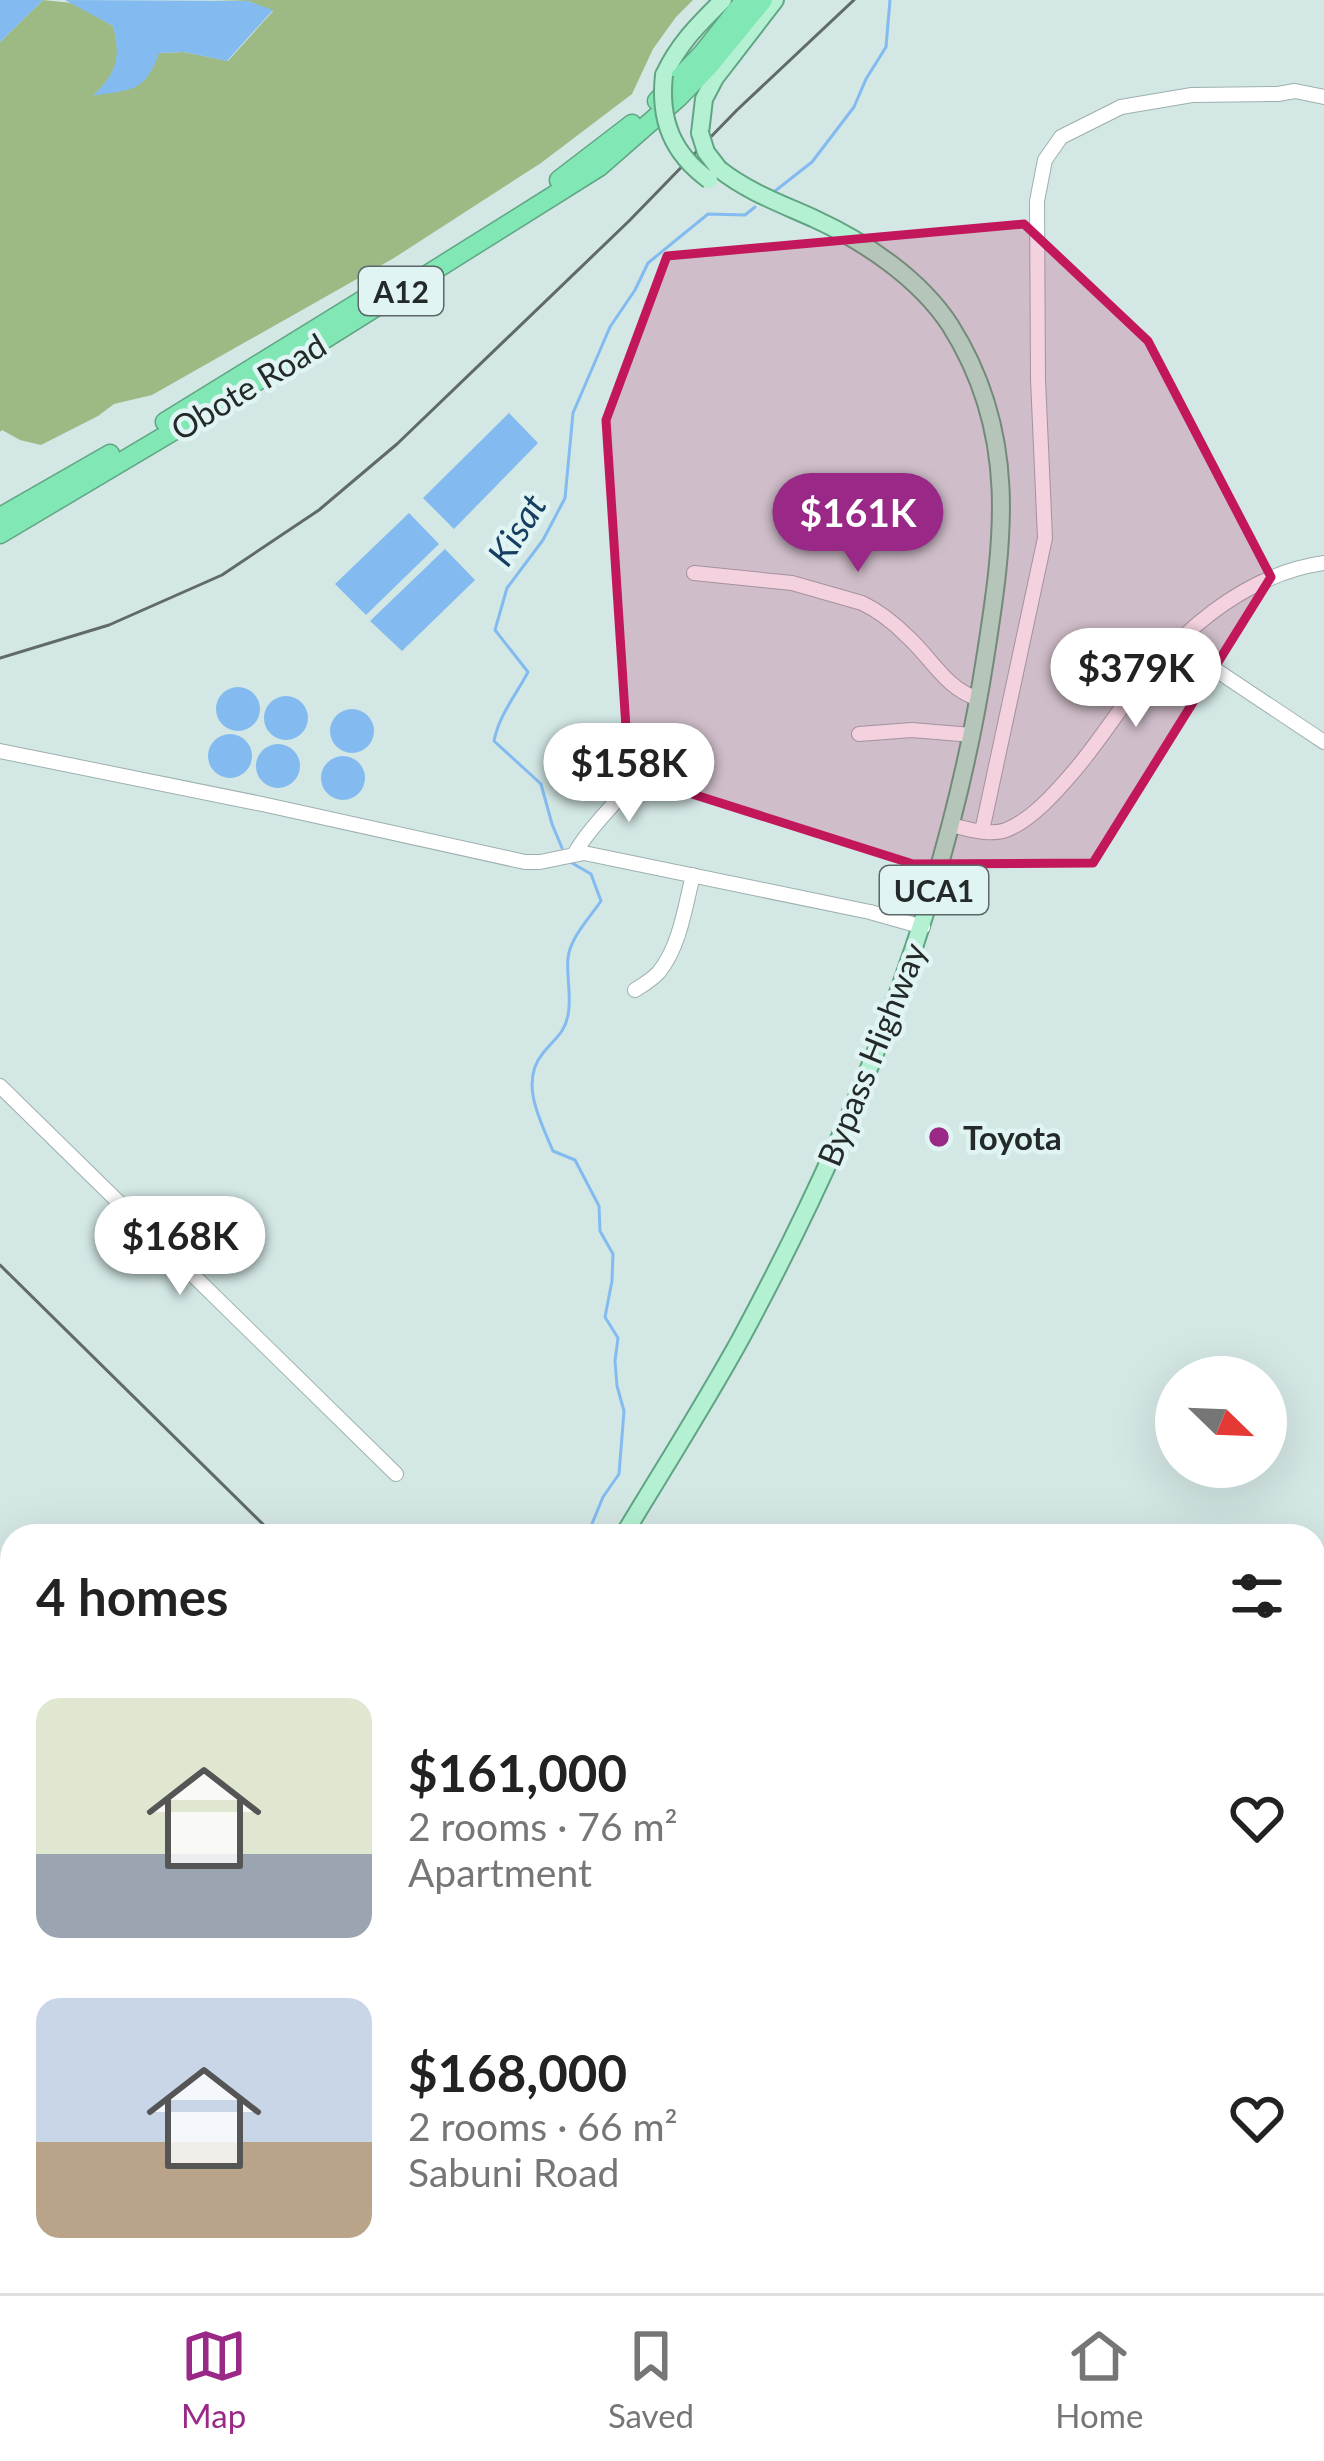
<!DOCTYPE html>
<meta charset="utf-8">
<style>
:root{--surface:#fff;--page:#f2f2f2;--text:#222;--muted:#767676;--line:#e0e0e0;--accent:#992886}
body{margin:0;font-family:Lato,sans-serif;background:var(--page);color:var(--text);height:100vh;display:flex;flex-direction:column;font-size:45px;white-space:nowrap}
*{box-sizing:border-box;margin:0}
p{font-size:39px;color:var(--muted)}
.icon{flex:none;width:66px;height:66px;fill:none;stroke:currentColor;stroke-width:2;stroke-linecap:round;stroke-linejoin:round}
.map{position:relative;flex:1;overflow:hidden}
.side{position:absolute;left:0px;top:1524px;width:1326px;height:771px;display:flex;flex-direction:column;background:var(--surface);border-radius:36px 36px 0 0;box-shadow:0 12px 48px #0002}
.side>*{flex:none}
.needle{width:78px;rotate:113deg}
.controls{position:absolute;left:1155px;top:1356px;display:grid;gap:24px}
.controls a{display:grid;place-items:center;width:132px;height:132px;border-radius:50%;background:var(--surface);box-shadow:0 12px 48px #0002;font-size:60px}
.price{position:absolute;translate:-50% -102px;padding:0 27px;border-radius:42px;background:#fff;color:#222;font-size:39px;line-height:78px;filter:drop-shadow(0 3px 6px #0008)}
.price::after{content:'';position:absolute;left:50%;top:72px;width:36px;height:27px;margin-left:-18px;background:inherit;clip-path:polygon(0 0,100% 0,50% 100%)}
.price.current{background:var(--accent);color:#fff}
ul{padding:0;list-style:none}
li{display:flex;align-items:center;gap:36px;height:300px;padding:0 36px}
li span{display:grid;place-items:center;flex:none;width:336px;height:240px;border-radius:24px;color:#555}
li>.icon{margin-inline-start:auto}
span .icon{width:144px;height:144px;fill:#fffc;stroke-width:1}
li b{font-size:51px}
h2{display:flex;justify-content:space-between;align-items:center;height:144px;padding:0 36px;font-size:51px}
.menu{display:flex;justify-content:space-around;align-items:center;height:168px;border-top:3px solid var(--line);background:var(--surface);font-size:33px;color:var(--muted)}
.menu a{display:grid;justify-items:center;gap:6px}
.menu .current{color:var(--accent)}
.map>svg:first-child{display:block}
</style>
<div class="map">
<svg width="1324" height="2293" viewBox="0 0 1324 2293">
<rect width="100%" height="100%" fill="#d3e7e5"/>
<path fill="#9dba85" d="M43 0 73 3 113 26C121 58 119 70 95 94L158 53 184 52 228 61 273 11 248 1 213 0H693L676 17 653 49 632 94 541 163 394 258 152 395 114 404 98 416 41 445 20 440 2 430 0 432V42Z"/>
<path fill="#83bbf0" d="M0 0H43L0 42Z
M65 0 248 1 273 10 227 61 184 52 159 53C145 93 132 89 93 96 117 72 121 59 113 26Z
M509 413 538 443 454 529 423 498Z
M409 513 439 544 366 615 335 584Z
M445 549 475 580 402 651 370 621Z
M216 709a22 22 0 1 1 44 0a22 22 0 1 1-44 0Z
M264 718a22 22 0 1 1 44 0a22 22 0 1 1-44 0Z
M330 731a22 22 0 1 1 44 0a22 22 0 1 1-44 0Z
M208 756a22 22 0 1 1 44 0a22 22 0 1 1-44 0Z
M256 766a22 22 0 1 1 44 0a22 22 0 1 1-44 0Z
M321 778a22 22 0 1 1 44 0a22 22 0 1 1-44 0Z"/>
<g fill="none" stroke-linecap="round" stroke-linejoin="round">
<path stroke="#83bbf0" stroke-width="3" d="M775 191 812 162 854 107 866 79 886 47 890 0
M562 848 552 824 541 784 494 741C499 715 516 695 528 672L495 630 507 588 543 540 565 498 573 413 610 327 635 290 648 263 708 214 745 215 755 207
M572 863 591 874 601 901C590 917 570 938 568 958 566 976 572 996 568 1015 565 1033 554 1039 543 1053 519 1082 540 1120 553 1151L575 1160 599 1206 600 1231 613 1254 612 1281 605 1317 618 1338 615 1361 617 1386 624 1411 619 1474 603 1497 587 1536
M480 2286 482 2283"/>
<defs>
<path id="minor" d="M694 573 792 583 862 603C879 611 895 624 908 637 932 659 946 689 979 699
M1177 644 1324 742
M859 734 912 730 972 735
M0 751 262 804 525 862H540L584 853 870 912 923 927
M951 825C968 829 990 836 1006 830 1032 820 1057 791 1075 770 1103 737 1125 699 1154 667 1199 616 1256 573 1324 563
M982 831 1045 538 1038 379 1037 201 1045 160 1061 137 1121 107 1192 95 1278 94 1295 91 1324 97
M575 853C592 822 621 802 637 771
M635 990C643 985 653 979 659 972 680 946 685 907 693 875
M0 1086 396 1474
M1314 2196 1324 2195
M1314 2269 1324 2280
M405 2283 440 2293
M493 2293 497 2283
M953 2293 970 2283"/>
<path id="major" d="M664 75C679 43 699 24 723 0
M700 133 704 99 715 78 775 0
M623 1536C662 1471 703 1407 740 1340 855 1127 948 900 985 659 1004 539 1019 434 950 325 919 278 865 242 815 219 782 204 748 192 719 169
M25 2293 32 2283"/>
<path id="highway" d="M657 101 702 54 745 0
M559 180 632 124
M165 422 397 279
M0 517 110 454
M0 534 269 374 599 167 679 97 709 66 763 0"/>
</defs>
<use href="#minor" stroke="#9db0af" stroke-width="16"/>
<use href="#major" stroke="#60a583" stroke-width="20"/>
<use href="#highway" stroke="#60a583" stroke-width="21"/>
<use href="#minor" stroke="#fff" stroke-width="14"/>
<use href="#major" stroke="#b3f1d2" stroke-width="16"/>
<use href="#highway" stroke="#81e7b4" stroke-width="18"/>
<path stroke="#5f6a69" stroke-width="3" d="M0 658 109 625 222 575 319 510 397 444 629 221 737 110 854 0
M0 1265 275 1536
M958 2283 963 2293"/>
<defs>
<path id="major-bridge" d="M664 75C659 120 672 153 709 180
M700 133 706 152 719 169"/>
</defs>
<use href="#major-bridge" stroke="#60a583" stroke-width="20" stroke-linecap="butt"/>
<use href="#major-bridge" stroke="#b3f1d2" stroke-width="16"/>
</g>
<path fill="#c2185b" fill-opacity="0.2" stroke="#c2185b" stroke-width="9" stroke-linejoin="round" d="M1024 224 1148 341 1271 577 1093 863 913 864 629 774 606 420 667 256Z"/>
<circle fill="#992886" stroke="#e0f5f3" stroke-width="4.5" cx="939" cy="1137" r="12"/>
<g text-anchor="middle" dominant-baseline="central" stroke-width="9" stroke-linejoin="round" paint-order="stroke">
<g fill="#e0f5f3" stroke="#5c6766" stroke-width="3">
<rect x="359" y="267" width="84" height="48" rx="9"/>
<rect x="880" y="866" width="108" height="48" rx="9"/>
</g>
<g font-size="30" font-weight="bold" fill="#232a29">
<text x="401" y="291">A12</text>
<text x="934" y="890">UCA1</text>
</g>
<g font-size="33" fill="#232a29" stroke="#e0f5f3">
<text transform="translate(248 386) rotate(-31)">Obote Road</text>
<text transform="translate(871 1054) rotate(-68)">Bypass Highway</text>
</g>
<g font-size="33" font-weight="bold" fill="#232a29" stroke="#e0f5f3" text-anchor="start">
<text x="963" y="1137">Toyota</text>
</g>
<g font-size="36" font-style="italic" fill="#163e61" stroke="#e0f5f3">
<text transform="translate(516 529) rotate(-58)">Kisat</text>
</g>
</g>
</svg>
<div class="controls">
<a><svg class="needle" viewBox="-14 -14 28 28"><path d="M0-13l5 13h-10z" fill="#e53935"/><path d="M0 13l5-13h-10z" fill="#767676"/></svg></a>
</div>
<b class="price current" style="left:858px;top:575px">$161K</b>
<b class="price" style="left:1136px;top:730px">$379K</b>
<b class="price" style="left:629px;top:825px">$158K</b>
<b class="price" style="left:180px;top:1298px">$168K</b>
<section class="side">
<h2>4 homes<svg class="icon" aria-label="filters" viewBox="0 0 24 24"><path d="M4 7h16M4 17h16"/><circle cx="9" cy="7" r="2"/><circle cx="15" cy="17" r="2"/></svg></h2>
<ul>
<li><span style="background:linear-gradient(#dfe7d0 65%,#9aa5b1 0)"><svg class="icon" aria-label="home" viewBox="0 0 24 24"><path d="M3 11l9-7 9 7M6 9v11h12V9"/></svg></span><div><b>$161,000</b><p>2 rooms · 76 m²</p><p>Apartment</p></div><svg class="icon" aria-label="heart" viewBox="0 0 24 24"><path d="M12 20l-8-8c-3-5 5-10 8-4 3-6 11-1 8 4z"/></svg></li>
<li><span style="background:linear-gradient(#c9d6e8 60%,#b9a48a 0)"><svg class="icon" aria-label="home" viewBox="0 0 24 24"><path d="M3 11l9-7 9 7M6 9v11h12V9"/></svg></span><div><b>$168,000</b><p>2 rooms · 66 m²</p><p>Sabuni Road</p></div><svg class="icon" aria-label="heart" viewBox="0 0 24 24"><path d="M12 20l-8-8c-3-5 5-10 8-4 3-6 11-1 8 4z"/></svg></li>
</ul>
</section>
</div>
<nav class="menu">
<a class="current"><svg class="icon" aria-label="map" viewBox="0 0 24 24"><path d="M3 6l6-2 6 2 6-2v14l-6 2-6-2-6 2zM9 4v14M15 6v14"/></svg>Map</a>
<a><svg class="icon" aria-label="saved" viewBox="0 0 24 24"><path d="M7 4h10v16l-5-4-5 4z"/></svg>Saved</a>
<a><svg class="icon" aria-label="home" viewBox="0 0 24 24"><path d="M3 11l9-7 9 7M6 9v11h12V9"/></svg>Home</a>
</nav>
